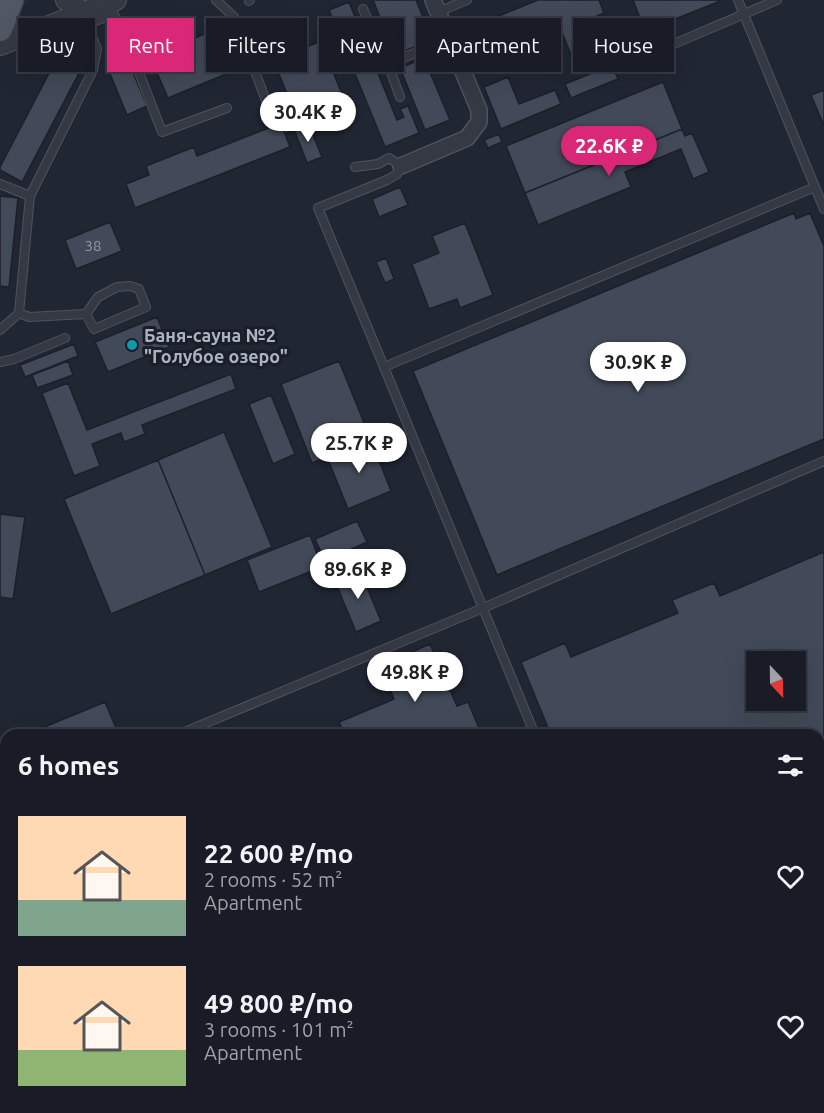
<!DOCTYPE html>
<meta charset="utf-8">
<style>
:root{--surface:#191c26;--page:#22252e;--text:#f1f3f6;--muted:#9fa1a7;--line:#373a43;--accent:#db2777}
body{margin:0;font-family:Ubuntu,sans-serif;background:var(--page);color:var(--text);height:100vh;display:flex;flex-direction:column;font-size:22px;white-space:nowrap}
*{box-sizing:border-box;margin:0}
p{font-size:20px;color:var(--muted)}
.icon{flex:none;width:33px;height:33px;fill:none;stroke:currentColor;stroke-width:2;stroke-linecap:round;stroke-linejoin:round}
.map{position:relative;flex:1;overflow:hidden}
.sheet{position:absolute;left:0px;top:729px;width:825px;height:384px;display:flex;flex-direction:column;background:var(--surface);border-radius:18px 18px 0 0;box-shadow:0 6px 24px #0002,0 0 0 2px var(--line)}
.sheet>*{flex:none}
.top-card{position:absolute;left:18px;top:18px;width:789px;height:54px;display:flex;gap:12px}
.needle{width:39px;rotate:158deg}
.controls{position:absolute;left:746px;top:651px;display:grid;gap:12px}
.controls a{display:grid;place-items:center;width:60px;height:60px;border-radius:0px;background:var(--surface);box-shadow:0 6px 24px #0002,0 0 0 2px var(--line);font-size:30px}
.price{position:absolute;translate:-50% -51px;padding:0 14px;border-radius:21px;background:#fff;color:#222;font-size:20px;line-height:39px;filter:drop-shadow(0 2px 3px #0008)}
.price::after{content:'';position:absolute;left:50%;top:36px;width:18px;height:14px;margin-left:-9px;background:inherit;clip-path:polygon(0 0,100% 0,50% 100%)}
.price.current{background:var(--accent);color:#fff}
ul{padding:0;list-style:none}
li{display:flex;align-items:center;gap:18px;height:150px;padding:0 18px}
li span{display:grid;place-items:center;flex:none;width:168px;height:120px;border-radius:0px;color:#555}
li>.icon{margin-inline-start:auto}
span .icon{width:72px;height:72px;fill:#fffc;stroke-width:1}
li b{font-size:26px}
h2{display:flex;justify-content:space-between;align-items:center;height:72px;padding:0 18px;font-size:26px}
.tag{padding:0 21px;border-radius:0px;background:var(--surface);box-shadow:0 6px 24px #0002,0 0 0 2px var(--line);font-size:21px;line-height:54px}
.tag.current{background:var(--accent);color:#fff}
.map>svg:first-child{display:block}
</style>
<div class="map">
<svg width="824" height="1113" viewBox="0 0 824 1113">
<rect width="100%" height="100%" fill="#212633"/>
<path fill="#424958" stroke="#1b202a" stroke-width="1.5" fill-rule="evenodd" d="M373 0H416L432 40 395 55Z
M538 0H599L604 13 597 16 611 50 575 65 561 30 502 55 504 59 491 65 489 60 478 64 464 30Z
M633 0H717L718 2 645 31Z
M349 2 373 61 353 69 329 10Z
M299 20 309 46 321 41 351 117 328 126 320 106 305 112 303 105 293 109 263 34Z
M223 27 240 68 231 72 214 30Z
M118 28 122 38 110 43 106 33Z
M214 30 231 72 168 98 150 57Z
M67 39 90 52 22 182 0 170V167Z
M126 56 147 106 127 115 106 64Z
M424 58 450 120 425 130 400 68Z
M373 61 397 120 404 117 400 109 408 106 419 133 385 147 353 69Z
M612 65 618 79 571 98 565 84Z
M508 77 519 104 555 90 561 104 501 129 484 87Z
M663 82 682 129 525 193 506 146Z
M824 90V126L811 95Z
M289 118 294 129 285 134 281 123Z
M281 123 290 147 135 208 126 184 149 175 146 166 194 147 197 156Z
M308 123 322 157 307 163 294 129Z
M682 129 685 136 692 133 709 172 693 179 681 149 625 172 631 187 538 225 525 193Z
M499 134 502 142 488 148 484 140Z
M400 187 408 205 379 217 372 199Z
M0 196 18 198 9 287 0 286Z
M794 213 796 219 810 213 824 246V439L497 575 413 371Z
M110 222 122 251 76 269 65 240Z
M465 223 493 295 460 308 457 299 429 309 412 264 439 253 432 236Z
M386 258 394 279 385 283 376 262Z
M157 317 169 347 108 372 95 342Z
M74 344 78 356 25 377 20 365Z
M68 361 73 375 37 388 32 375Z
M339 361 371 440 312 463 281 384Z
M231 374 236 389 142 425 145 434 124 442 121 433 92 444 100 466 74 476 42 393 68 383 87 430Z
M271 395 295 454 273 464 249 404Z
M224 432 272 547 205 575 158 460Z
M371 440 391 491 348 509 327 457Z
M158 460 205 575 111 614 64 499Z
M0 514 25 517 13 599 0 597Z
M357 521 367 542 325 561 315 539Z
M310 535 322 567 259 592 247 560Z
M824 552V762L819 764V735H551L521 662 565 643 571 657 678 613 672 600 714 583 720 596ZM756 662H795V700H756Z
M359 568 381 621 356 632 334 579Z
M430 644 457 706 468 702 482 735H345L339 722 394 699 380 666Z
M105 702 119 735H25Z
M6 743V776L0 779V746Z
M6 825V1107H330L333 1113H0V828Z
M824 885V997L819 985V887Z
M819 985 824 997V1113H792L790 1107H819Z
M535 1107H665L668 1113H538Z
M720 1107H768L770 1113H722Z"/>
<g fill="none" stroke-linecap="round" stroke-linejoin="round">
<defs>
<path id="service" d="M216 0 234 17 267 103
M738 0 824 209
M249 1 250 0
M363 9 388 64
M112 10 133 57 162 132 227 108
M438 12 467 0
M655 52 777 0
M400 97 388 64 449 39
M355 167 378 164 389 158 401 166 397 174 387 180 318 208 384 367 815 187
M0 184 30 196
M19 313 29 317 86 314 94 329 146 307 139 289 130 286 117 287 98 297 86 314
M0 330 19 313 30 196 93 70 97 49 87 24 114 14
M0 362 14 359 65 338
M384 367 535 735
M198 726 201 735
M177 735 483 608 824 461
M0 805 6 802
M342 1107 344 1113
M690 1107 693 1113"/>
<path id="minor" d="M401 166 467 138 479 122V110L433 0"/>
<path id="tertiary" d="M66 0 75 6 83 14
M0 45 116 0"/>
<path id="primary" d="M0 29 11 0"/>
</defs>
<use href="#service" stroke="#4e535f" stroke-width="10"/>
<use href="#minor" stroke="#4e535f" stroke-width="18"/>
<use href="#tertiary" stroke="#4e535f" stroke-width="22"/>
<use href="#primary" stroke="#3d424d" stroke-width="27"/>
<use href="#service" stroke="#343944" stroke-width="8"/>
<use href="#minor" stroke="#343944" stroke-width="15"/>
<use href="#tertiary" stroke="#343944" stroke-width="20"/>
<use href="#primary" stroke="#525764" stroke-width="24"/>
<defs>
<path id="rail" d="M407 1107 409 1113
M468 1107 471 1113"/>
</defs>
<use href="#rail" stroke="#565c6b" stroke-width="6"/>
<use href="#rail" stroke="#191e28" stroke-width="4" stroke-dasharray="11" stroke-linecap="butt"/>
</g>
<circle fill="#0f9aa8" stroke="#191e28" stroke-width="2" cx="132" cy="345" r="6"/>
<g text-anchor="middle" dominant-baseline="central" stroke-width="6" stroke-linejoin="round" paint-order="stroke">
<g font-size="15" fill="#9398a7">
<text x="93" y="245">38</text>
</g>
<g font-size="18" font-weight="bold" fill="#aeb3c1" stroke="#191e28" text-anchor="start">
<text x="144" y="335">Баня-сауна №2<tspan x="144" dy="21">"Голубое озеро"</tspan></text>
</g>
</g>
</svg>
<div class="controls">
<a><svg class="needle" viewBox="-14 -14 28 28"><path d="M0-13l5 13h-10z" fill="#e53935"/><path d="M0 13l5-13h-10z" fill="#9fa1a7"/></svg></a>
</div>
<b class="price" style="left:308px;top:143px">30.4K ₽</b>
<b class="price current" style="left:609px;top:177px">22.6K ₽</b>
<b class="price" style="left:638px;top:393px">30.9K ₽</b>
<b class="price" style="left:359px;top:474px">25.7K ₽</b>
<b class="price" style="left:358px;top:600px">89.6K ₽</b>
<b class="price" style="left:415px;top:703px">49.8K ₽</b>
<div class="top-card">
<a class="tag">Buy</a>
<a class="tag current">Rent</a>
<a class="tag">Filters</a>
<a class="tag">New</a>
<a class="tag">Apartment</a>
<a class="tag">House</a>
</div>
<section class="sheet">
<h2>6 homes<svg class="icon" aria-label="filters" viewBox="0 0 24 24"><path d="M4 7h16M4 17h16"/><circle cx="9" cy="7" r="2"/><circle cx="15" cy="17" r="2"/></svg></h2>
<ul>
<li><span style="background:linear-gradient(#ffd9b3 70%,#7fa58c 0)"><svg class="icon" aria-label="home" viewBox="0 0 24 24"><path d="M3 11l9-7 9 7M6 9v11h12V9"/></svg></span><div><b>22 600 ₽/mo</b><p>2 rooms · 52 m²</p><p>Apartment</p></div><svg class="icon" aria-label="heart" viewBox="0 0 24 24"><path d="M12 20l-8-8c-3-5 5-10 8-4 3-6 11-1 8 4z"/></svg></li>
<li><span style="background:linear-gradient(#ffd9b3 70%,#8fb573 0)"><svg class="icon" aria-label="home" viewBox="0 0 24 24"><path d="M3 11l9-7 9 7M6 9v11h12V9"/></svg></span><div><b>49 800 ₽/mo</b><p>3 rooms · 101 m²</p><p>Apartment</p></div><svg class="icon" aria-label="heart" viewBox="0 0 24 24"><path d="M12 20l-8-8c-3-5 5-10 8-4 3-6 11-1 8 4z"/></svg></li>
</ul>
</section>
</div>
